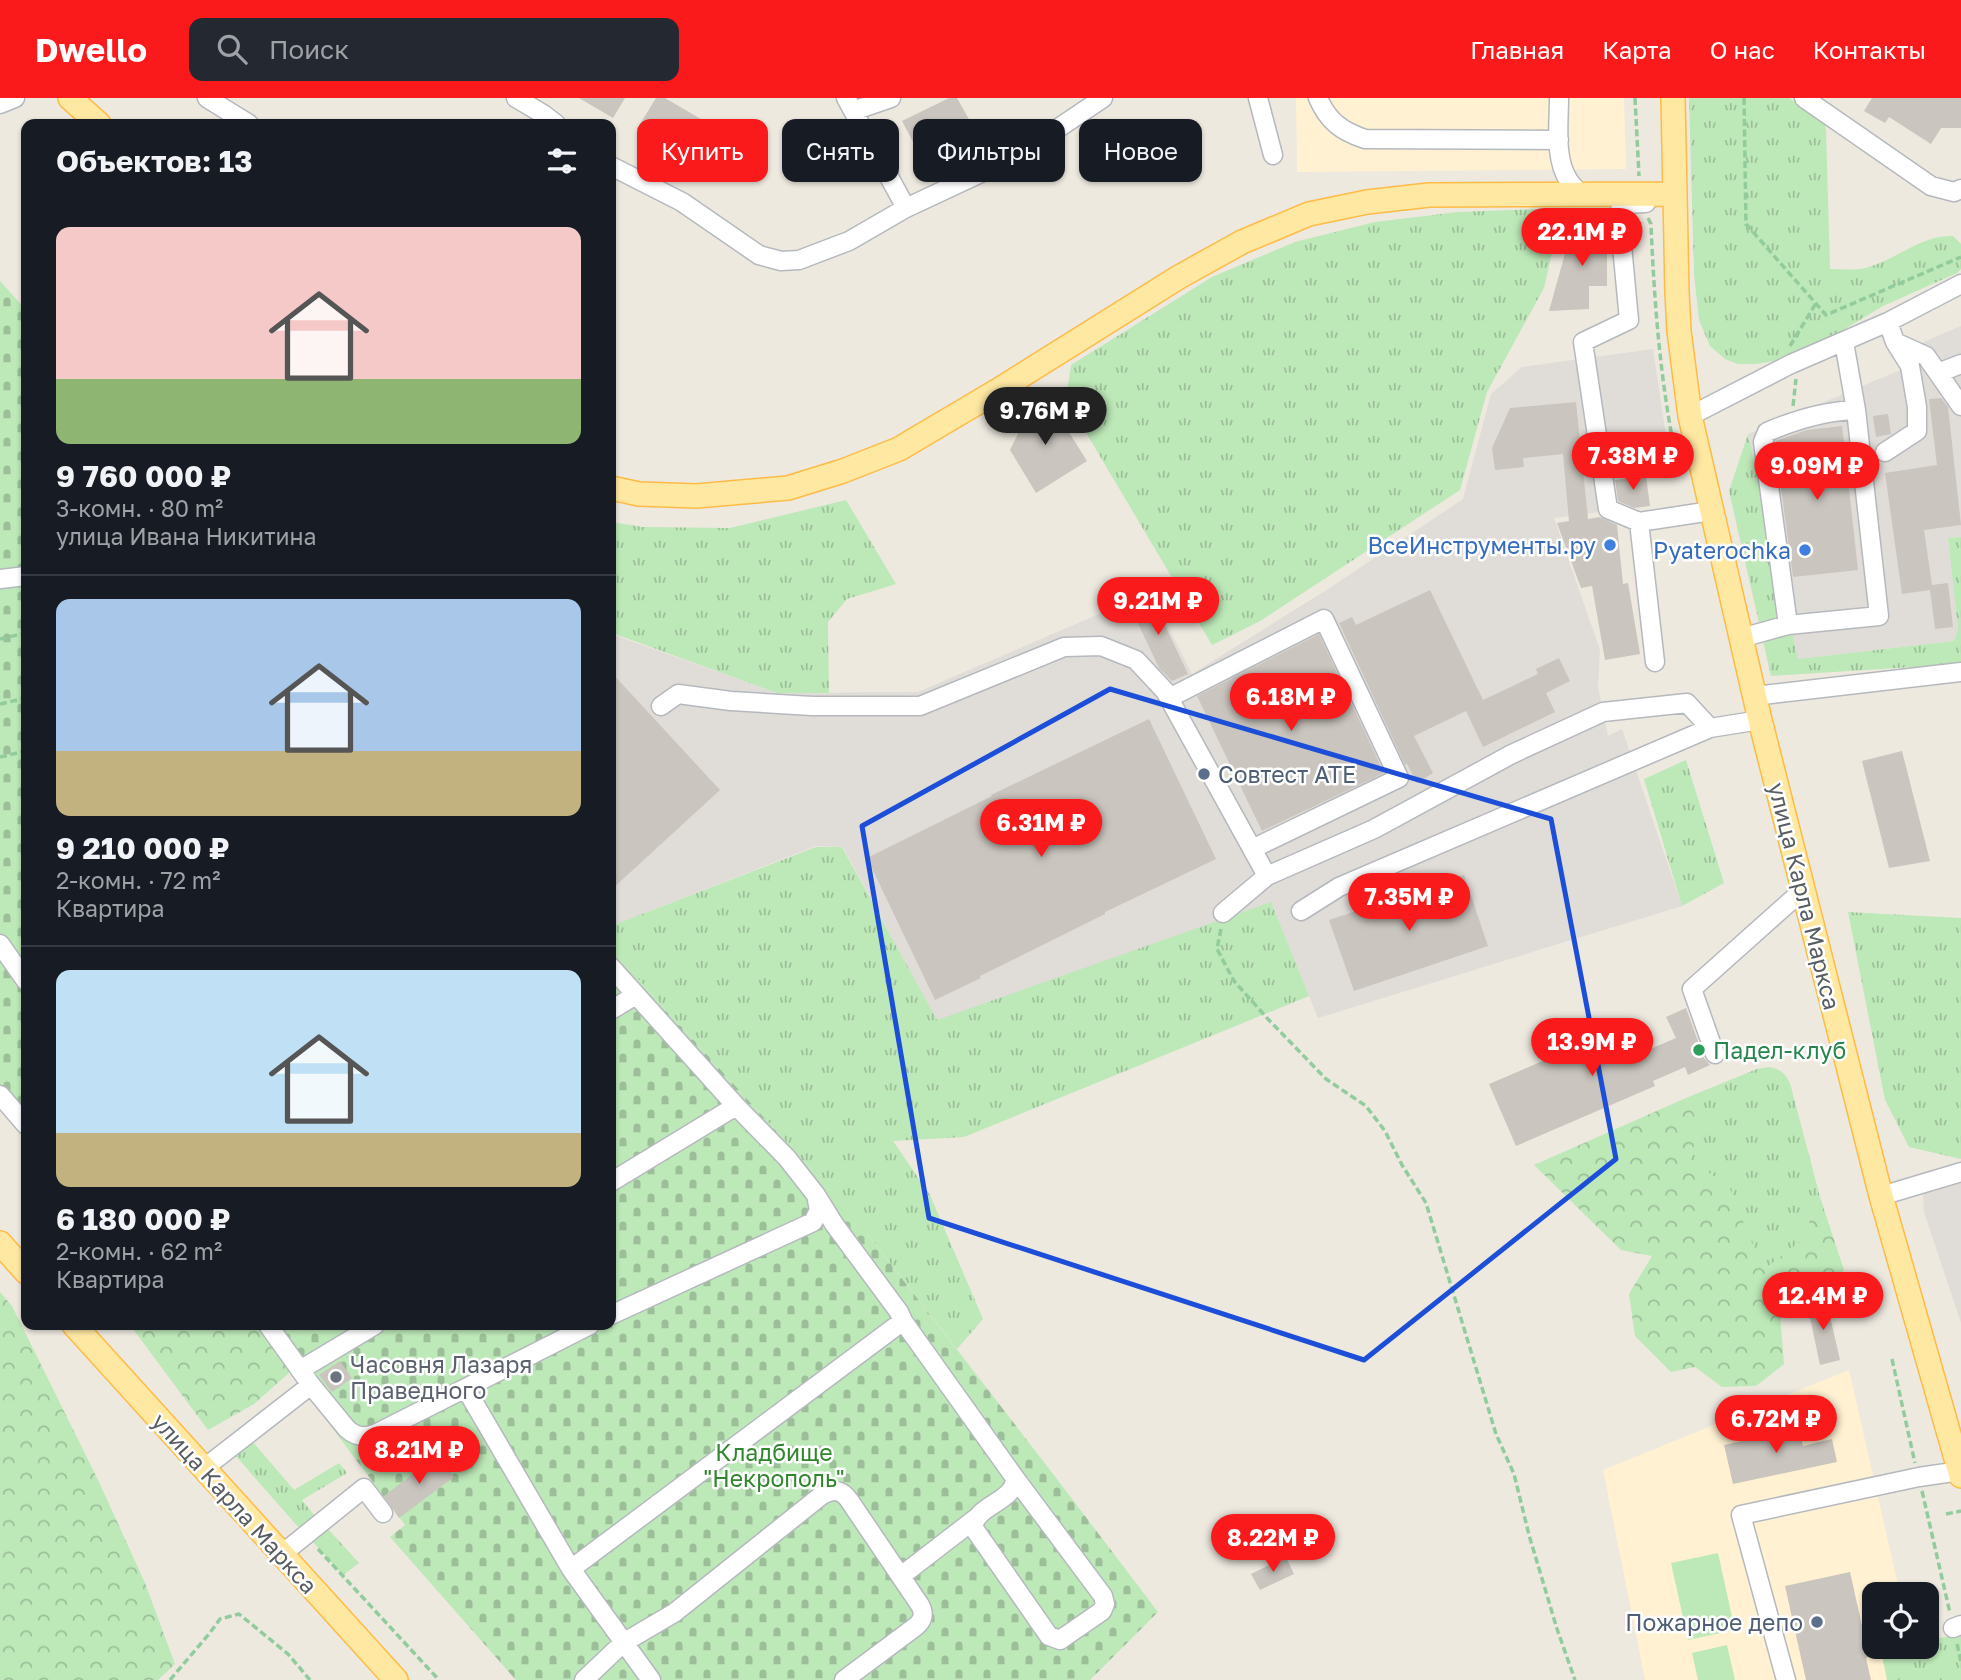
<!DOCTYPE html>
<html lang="ru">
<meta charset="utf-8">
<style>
:root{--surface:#171b24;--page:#242831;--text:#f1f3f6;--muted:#9ea1a6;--line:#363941;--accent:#fa191b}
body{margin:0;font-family:"Golos Text",sans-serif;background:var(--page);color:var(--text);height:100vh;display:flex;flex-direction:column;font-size:26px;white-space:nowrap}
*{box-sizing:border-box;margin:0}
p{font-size:23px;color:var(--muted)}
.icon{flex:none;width:38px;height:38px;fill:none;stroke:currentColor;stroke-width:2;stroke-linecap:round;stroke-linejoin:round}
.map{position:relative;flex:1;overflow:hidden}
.drawer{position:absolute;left:21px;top:21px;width:595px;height:1211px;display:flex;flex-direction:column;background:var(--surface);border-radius:14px;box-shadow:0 2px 5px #0004}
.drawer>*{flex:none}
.hud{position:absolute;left:637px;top:21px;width:665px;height:63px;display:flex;gap:14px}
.tools{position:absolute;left:1862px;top:1484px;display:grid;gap:14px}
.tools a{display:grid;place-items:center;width:77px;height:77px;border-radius:14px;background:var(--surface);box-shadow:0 2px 5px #0004;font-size:35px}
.price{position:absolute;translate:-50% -60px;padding:0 16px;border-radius:24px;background:var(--accent);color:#fff;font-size:23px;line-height:46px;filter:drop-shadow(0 2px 4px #0008)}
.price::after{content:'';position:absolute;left:50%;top:42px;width:21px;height:16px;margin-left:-10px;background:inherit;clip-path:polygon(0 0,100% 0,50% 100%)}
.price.on{background:#222;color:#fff}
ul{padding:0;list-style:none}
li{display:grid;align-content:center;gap:14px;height:371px;padding:0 35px}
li+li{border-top:2px solid var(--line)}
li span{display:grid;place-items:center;height:217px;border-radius:14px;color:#555}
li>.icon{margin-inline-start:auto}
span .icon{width:126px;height:126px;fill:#fffc;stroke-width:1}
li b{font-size:30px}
h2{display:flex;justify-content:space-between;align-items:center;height:84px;padding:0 35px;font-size:30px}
.chip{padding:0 24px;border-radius:14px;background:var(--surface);box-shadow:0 2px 5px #0004;font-size:24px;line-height:63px}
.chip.on{background:var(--accent);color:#fff}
header{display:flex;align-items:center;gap:42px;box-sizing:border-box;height:98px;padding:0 35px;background:var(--accent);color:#fff}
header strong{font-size:33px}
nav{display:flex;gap:38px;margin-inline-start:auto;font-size:24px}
.search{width:490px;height:63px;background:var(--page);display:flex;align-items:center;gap:18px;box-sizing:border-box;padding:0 24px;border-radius:14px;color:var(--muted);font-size:26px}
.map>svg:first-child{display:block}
</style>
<header>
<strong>Dwello</strong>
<div class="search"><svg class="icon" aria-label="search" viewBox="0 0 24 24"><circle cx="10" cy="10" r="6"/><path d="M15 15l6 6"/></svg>Поиск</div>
<nav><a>Главная</a><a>Карта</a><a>О нас</a><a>Контакты</a></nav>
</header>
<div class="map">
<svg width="1961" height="1582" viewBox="0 0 1961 1582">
<defs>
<pattern id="grass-tufts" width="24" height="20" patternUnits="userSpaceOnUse" patternTransform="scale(1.75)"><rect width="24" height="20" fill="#bde8b8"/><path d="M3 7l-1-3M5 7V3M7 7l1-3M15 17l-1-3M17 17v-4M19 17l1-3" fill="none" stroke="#9cbf99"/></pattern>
<pattern id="forest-crowns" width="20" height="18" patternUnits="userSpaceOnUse" patternTransform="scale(1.75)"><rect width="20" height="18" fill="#bde8b8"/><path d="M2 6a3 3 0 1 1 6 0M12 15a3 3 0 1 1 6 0" fill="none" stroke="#9cbf99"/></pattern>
<pattern id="cemetery-stones" width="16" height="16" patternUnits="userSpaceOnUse" patternTransform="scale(1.75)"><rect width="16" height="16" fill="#bde8b8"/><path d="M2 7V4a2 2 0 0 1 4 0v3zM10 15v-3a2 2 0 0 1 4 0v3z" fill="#9cbf99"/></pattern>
</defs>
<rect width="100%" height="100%" fill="#ede9df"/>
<path fill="#fff1d2" d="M1296 0H1624L1626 71 1297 74Z
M1849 1272 1900 1496H1874V1549H1911L1919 1582H1645L1603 1372Z"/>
<path fill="#e0dcd7" d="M1961 228V439L1948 440 1958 531 1954 543 1798 561 1748 336 1910 268 1921 266 1919 246Z
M1653 251 1668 352 1593 362 1600 414 1554 420 1600 552 1598 589 1608 638 1622 631 1682 808 1318 920 1271 805 937 923 843 749 816 748 611 828V533L614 537 777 595 918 594 1150 494 1192 576 1328 491 1463 401 1491 296 1522 269Z
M1961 1082V1225L1924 1114 1923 1092Z"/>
<path fill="url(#grass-tufts)" d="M1689 0H1789L1818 18 1824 23 1826 32 1830 171C1842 171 1858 173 1869 169 1898 160 1922 137 1953 138L1961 146V171L1957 175 1883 208 1833 238 1774 263 1756 266H1738L1725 261 1710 248 1699 222 1694 176Z
M1562 110 1544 190 1487 294 1460 392 1260 523 1212 547 1066 301 1071 267 1212 179 1295 144 1375 124 1458 114Z
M1748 336 1798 561 1954 543 1958 531 1948 440 1961 439V566L1771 578 1729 393Z
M846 402 896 486 847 501 828 524 829 595H777L615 536 611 531V424L643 429 730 430Z
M1686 662 1724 785 1682 808 1644 681Z
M816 749H842L937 922 1271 804 1309 898 964 1039 893 1043 930 1097 983 1221 957 1251 856 1121 611 851V828Z
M1848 814 1961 820V1061L1909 1049 1885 1002Z
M1769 969C1780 971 1785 975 1790 985L1820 1099 1801 1143 1763 1173 1729 1089 1689 1061 1701 1030 1686 1000 1757 971Z
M252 1343 294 1392 339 1365 347 1375 302 1402 315 1418 299 1430 235 1357Z
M328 1431 359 1465 343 1477 312 1443Z
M1958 1536 1961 1537V1582H1887L1881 1553 1900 1549H1927V1543Z"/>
<path fill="url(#forest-crowns)" d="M1686 1000 1701 1030 1689 1061 1729 1089 1763 1172 1801 1143 1820 1099 1844 1172 1834 1185 1810 1191 1779 1205 1784 1266 1756 1288 1722 1289 1695 1269 1671 1274 1635 1238 1629 1196 1652 1158 1621 1152 1534 1067Z
M0 1194 12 1208 99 1384 145 1485 175 1566 158 1582H0Z
M130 1227H255L290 1274 254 1306 208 1332Z"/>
<path fill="url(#cemetery-stones)" d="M0 183 26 212V1036L0 1006Z
M611 851 856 1121 1050 1372 1158 1514 1090 1582H516L390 1439 405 1427 255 1227H611Z"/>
<path fill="#bde8b8" d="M1718 1455 1735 1532 1688 1542 1671 1465Z
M1727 1547 1735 1582H1698L1692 1555Z"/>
<path fill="#cac5be" d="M579 0H625L613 20Z
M656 0H665L745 47 729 72 682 42 675 53 637 31Z
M949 0H957L988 55 933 82 902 23Z
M1872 0H1961V30H1941L1931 46 1889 19 1885 25 1864 13Z
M1573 127H1607V188H1589V211L1549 213Z
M1037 297 1050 304 1087 363 1036 395 1010 352Z
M1941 300 1948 309 1961 427 1924 432 1932 487 1948 485 1953 529 1935 531 1930 492 1902 496 1885 375 1937 367 1929 301Z
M1576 304 1588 421 1600 419 1617 427 1623 486 1628 485 1640 556 1605 562 1592 488 1581 490 1557 425 1569 423 1563 356 1523 360 1524 369 1495 372 1492 350 1510 310Z
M1888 316 1891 336 1876 339 1873 318Z
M1842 328 1858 472 1793 479 1775 345 1776 343 1807 332Z
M1646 378 1650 408 1634 410 1618 403 1615 382Z
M1430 492 1483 602 1538 576 1536 571 1559 560 1570 583 1546 595 1555 614 1483 649 1466 613 1414 638 1433 675 1417 685 1407 666 1405 667 1339 525 1352 519 1356 527Z
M1149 494 1188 576 1172 583 1159 570 1128 504Z
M1319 536 1384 675 1262 733 1197 598Z
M611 574 720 692 611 792Z
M1149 621 1216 761 1105 814V816L980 878 981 880 935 902 867 760 992 698 991 697Z
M1902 653 1930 763 1889 770 1862 663Z
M1464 777 1488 848 1354 893 1329 822Z
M1686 910 1704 960 1710 967 1688 977 1685 969 1653 983 1655 988 1516 1048 1489 986 1629 926 1641 955 1676 940 1666 919Z
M1826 1201 1840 1262 1820 1267 1807 1205Z
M340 1263 352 1280 332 1294 319 1277Z
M1797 1323 1803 1348 1832 1341 1837 1364 1733 1386 1724 1347 1783 1334 1781 1327Z
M438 1357 454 1379 399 1420 384 1398Z
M1286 1459 1294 1476 1260 1492 1251 1476Z
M1850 1474 1869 1559 1866 1560 1871 1582H1806L1785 1488Z"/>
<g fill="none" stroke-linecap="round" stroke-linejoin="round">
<defs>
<path id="minor" d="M207 0 249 26
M516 0 543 16 556 26
M846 0 906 110
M1258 0 1273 57
M1318 0C1328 23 1341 33 1365 41L1559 42
M1559 0C1559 26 1554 61 1569 83 1572 88 1577 92 1581 96
M1804 0 1931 88 1954 94 1961 91
M0 6 15 0
M853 13 891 0
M611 68 682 104 759 157 781 163 799 162 849 143 906 110 1017 58 1103 0
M1895 244 1926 258 1938 275 1961 266
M1938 275 1961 308
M1690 318 1791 266 1888 224 1961 186
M1885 354 1917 333V309L1910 268 1895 244 1888 224
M1639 424 1608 411 1583 244 1629 222 1619 116 1621 109 1626 106 1646 105
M0 481 26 478
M1788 527 1763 344 1767 334C1795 322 1825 313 1856 312L1844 244
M1741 540 1788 527 1879 518 1856 312
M1655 564 1639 424 1711 413
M1754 598 1961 574
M1169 600 1324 521 1399 680 1252 751
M661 608 678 596 731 603 812 608H920L1064 549 1101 548 1136 562 1165 593 1267 778
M1301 813 1339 789 1710 630 1760 622
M1223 815 1267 778 1374 731 1512 656 1603 614 1687 605 1710 630
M0 846 26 883
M611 869 736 1008 787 1060 816 1097 834 1126 899 1214 903 1223 1015 1380 1103 1498 1105 1506 1102 1513 1060 1542 1049 1538 973 1429C977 1406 1015 1404 1015 1380
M611 912 636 897
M1715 956 1692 891 1803 792
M0 997 26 1027
M611 1084 736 1008
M1881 1098 1961 1074
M611 1217 813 1124 819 1112 816 1097
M268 1227 311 1287 347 1331C356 1339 364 1340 375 1336L590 1227
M300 1272 375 1227
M466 1291 571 1471 651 1582
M203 1371 311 1287
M282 1456 364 1390 383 1415
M571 1471 903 1223
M901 1478 975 1421
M1953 1530 1961 1527
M584 1582 623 1545 674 1515 822 1397C833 1391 841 1391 849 1402L920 1507C925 1516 923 1523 915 1529L844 1582
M1786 1582 1741 1417 1919 1379 1960 1373"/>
<path id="major" d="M70 0 99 26
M1673 0 1677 194 1679 233 1690 318 1760 622 1881 1098 1961 1378
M611 390 639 396 696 398 788 390 843 373 899 351 997 293 1179 179 1242 144 1309 116 1367 104 1429 97 1675 96
M0 1145 26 1174
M74 1227 396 1582"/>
</defs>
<use href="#minor" stroke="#b5b9be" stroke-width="21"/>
<use href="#major" stroke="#ffbb46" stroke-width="26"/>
<path stroke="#92cc9d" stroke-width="3.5" stroke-dasharray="7 3.5" stroke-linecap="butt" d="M1635 0 1639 78
M1744 0 1746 126 1826 217 1961 159
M1648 120 1651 126C1654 198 1659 268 1672 339
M1790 248 1816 205
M1793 308 1796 281
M0 541 26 535
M0 606 26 600
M0 659 26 653
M1221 831 1217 851 1234 883 1267 920 1326 981 1366 1008 1385 1033 1402 1067 1426 1105 1496 1336 1514 1376 1529 1437 1557 1531 1575 1582
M1892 1261 1915 1365
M1922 1393 1950 1515
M1946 1416 1961 1413
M318 1451 439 1582
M1957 1546 1961 1564
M170 1582 209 1536 220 1521 239 1516 288 1556 310 1582"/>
<use href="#minor" stroke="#fff" stroke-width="18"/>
<use href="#major" stroke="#ffe8a2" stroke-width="23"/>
</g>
<path fill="none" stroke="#1d4ed8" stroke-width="5" stroke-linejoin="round" d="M1110 591 1551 721 1616 1061 1364 1262 929 1120 862 728Z"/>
<g fill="#3f7fe0" stroke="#fff" stroke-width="2.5">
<circle cx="1610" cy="447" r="7"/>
<circle cx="1805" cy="452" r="7"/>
</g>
<g fill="#5c6f8a" stroke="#fff" stroke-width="2.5">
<circle cx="1204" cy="676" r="7"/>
<circle cx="1817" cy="1524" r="7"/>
</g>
<circle fill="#2e9e5b" stroke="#fff" stroke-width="2.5" cx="1699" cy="952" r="7"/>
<circle fill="#6b7280" stroke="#fff" stroke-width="2.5" cx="336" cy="1279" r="7"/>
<g text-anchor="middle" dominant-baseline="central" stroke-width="5" stroke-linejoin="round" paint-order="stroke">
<g font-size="23" fill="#366cbe" stroke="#fff" text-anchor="end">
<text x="1596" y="447">ВсеИнструменты.ру</text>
<text x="1791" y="452">Pyaterochka</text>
</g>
<g font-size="23" fill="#4e5e75" stroke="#fff" text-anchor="start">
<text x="1218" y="676">Совтест АТЕ</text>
<text x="1803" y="1524" text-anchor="end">Пожарное депо</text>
</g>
<g font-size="23" fill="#585d62" stroke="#fff">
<text transform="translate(1805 798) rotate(76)">улица Карла Маркса</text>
<text transform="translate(235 1405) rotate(48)">улица Карла Маркса</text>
</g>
<g font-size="23" fill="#27864d" stroke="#fff" text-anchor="start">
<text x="1713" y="952">Падел-клуб</text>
</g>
<g font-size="23" fill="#5b616d" stroke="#fff" text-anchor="start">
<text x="350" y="1266">Часовня Лазаря<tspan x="350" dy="26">Праведного</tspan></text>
</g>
<g font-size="23" fill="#2f862c" stroke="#fff">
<text x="774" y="1354">Кладбище<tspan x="774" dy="26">"Некрополь"</tspan></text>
</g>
</g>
</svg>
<div class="tools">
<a><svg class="icon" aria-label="locate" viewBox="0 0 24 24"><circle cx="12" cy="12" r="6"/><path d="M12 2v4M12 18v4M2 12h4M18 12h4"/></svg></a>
</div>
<b class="price" style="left:1582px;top:170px">22.1M ₽</b>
<b class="price on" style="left:1045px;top:349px">9.76M ₽</b>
<b class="price" style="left:1633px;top:394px">7.38M ₽</b>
<b class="price" style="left:1817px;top:404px">9.09M ₽</b>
<b class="price" style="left:1158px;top:539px">9.21M ₽</b>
<b class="price" style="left:1291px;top:635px">6.18M ₽</b>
<b class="price" style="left:1041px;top:761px">6.31M ₽</b>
<b class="price" style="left:1409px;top:835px">7.35M ₽</b>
<b class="price" style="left:1592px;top:980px">13.9M ₽</b>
<b class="price" style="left:1823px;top:1234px">12.4M ₽</b>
<b class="price" style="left:1776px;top:1357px">6.72M ₽</b>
<b class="price" style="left:419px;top:1388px">8.21M ₽</b>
<b class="price" style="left:1273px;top:1476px">8.22M ₽</b>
<div class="hud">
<a class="chip on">Купить</a>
<a class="chip">Снять</a>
<a class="chip">Фильтры</a>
<a class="chip">Новое</a>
</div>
<section class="drawer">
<h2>Объектов: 13<svg class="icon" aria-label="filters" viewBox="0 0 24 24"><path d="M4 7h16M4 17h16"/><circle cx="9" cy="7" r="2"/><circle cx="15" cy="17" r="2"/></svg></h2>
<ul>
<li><span style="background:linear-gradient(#f6c9c9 70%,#8fb573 0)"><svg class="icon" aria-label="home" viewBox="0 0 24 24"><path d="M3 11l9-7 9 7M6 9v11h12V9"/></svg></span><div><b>9 760 000 ₽</b><p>3-комн. · 80 m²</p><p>улица Ивана Никитина</p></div></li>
<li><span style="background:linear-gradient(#a9c7e8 70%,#c2b280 0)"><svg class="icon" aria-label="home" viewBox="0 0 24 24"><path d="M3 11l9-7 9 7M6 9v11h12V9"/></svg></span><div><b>9 210 000 ₽</b><p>2-комн. · 72 m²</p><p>Квартира</p></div></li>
<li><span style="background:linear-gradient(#bfe0f5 75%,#c2b280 0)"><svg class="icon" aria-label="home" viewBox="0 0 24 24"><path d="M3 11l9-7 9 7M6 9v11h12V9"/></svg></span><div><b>6 180 000 ₽</b><p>2-комн. · 62 m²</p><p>Квартира</p></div></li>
</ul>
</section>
</div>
